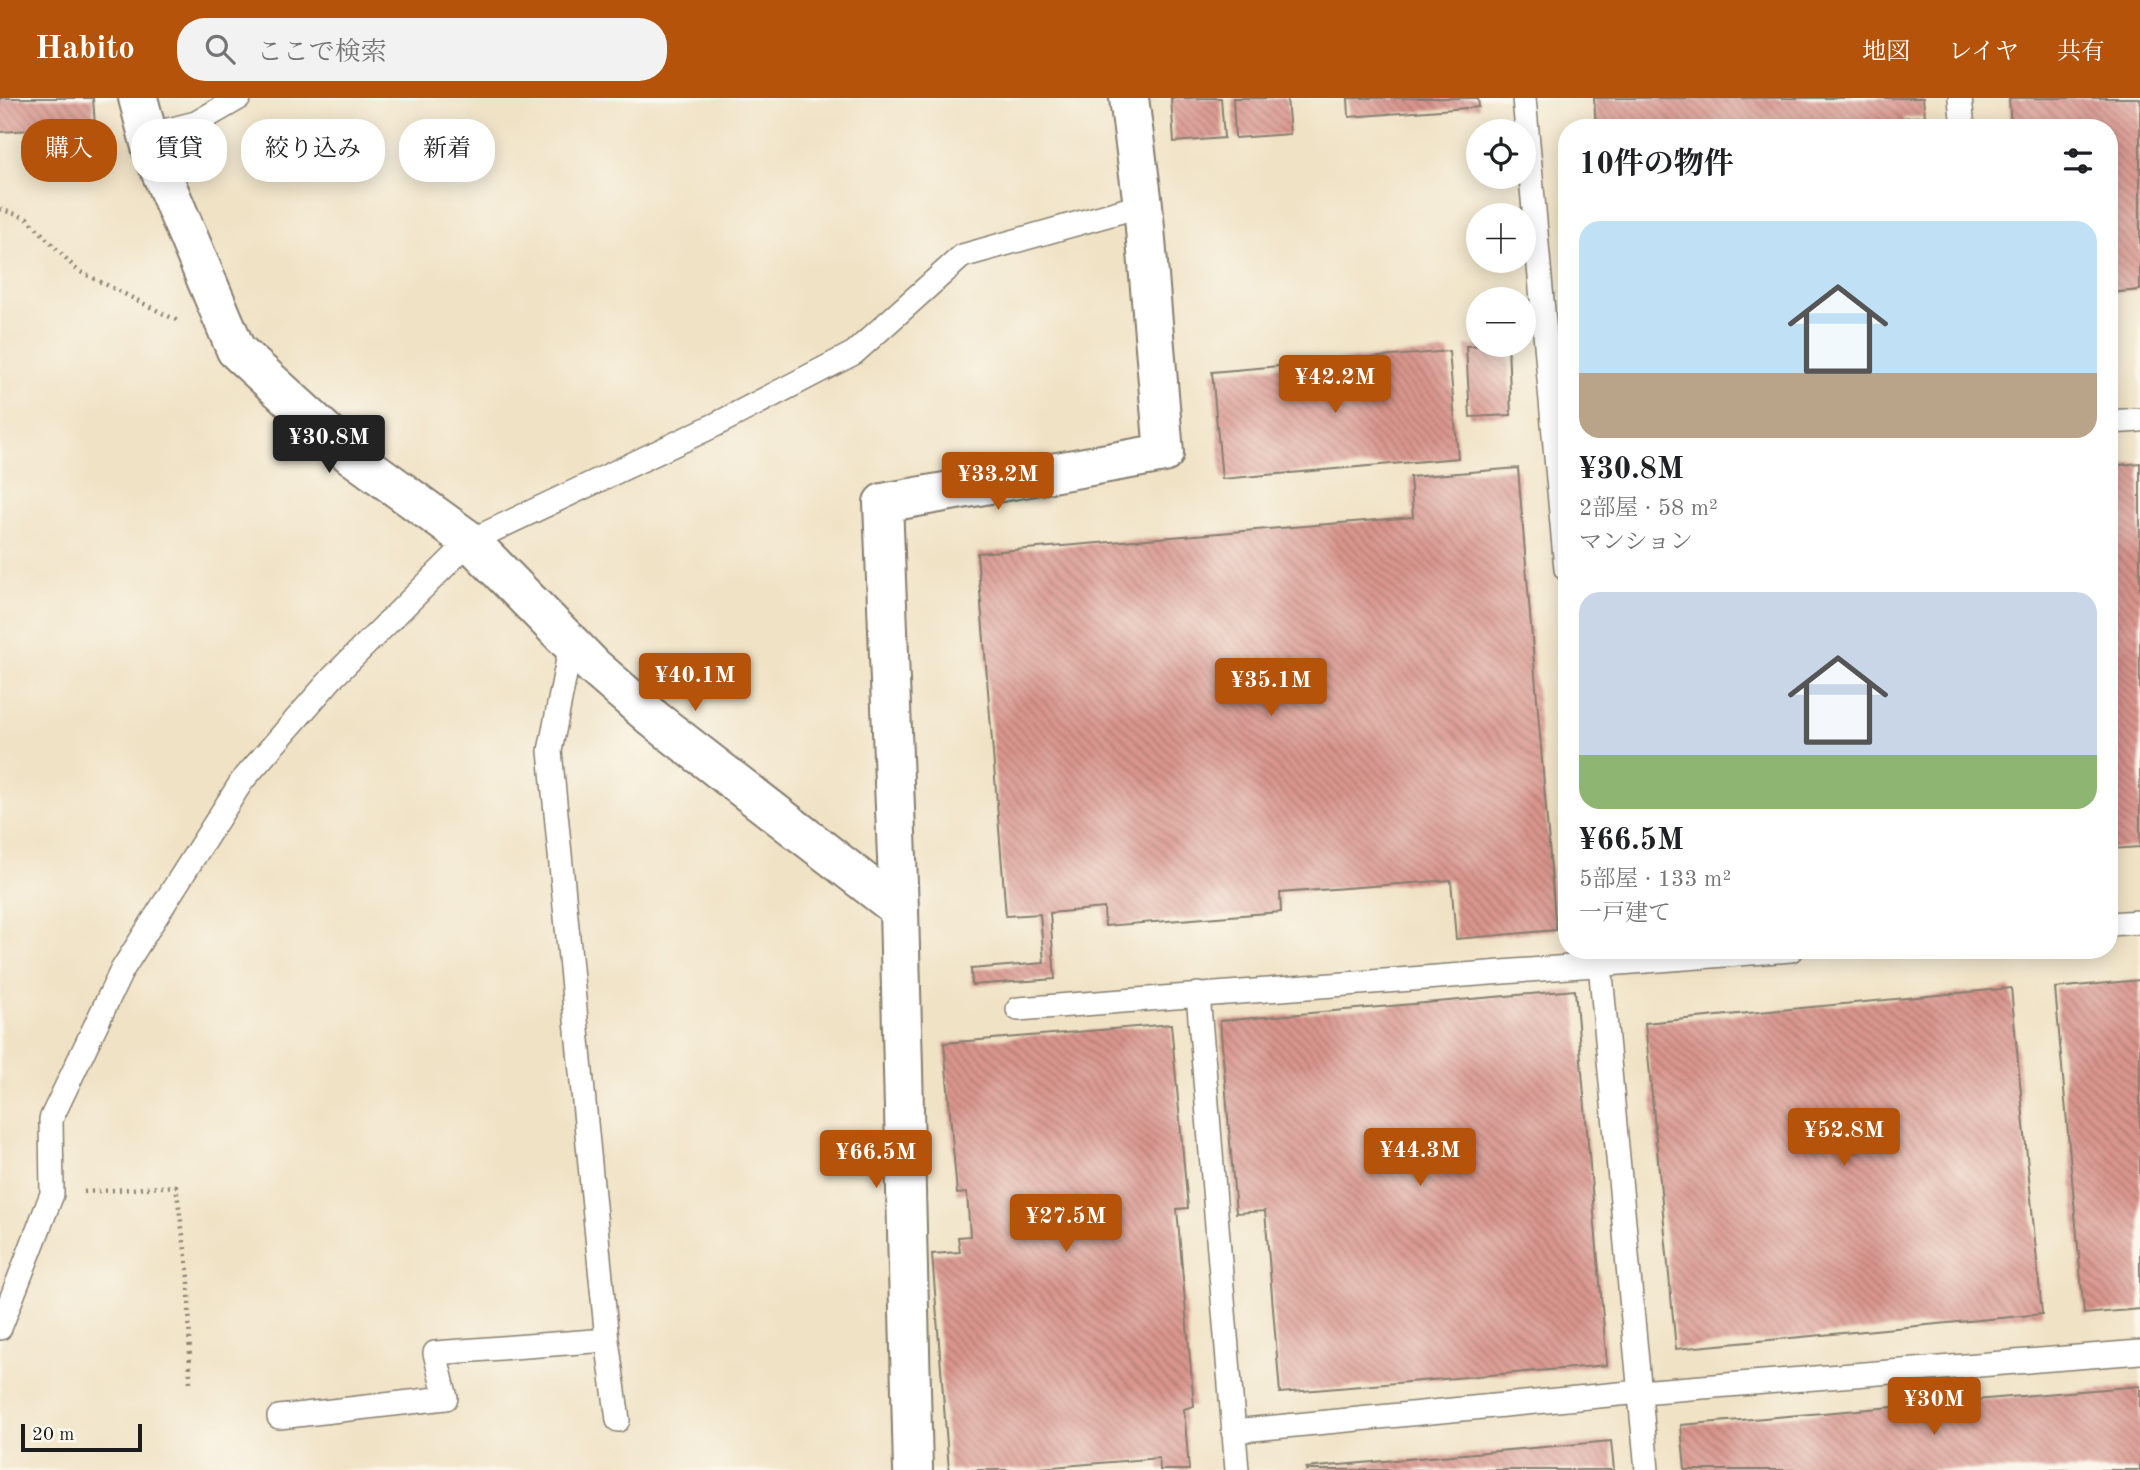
<!DOCTYPE html>
<html lang="ja">
<meta charset="utf-8">
<style>
:root{--surface:#fff;--page:#f2f2f2;--text:#202124;--muted:#757577;--accent:#b45309}
body{margin:0;font-family:"Old Standard TT","Noto Serif JP",serif;background:var(--page);color:var(--text);height:100vh;display:flex;flex-direction:column;font-size:26px;white-space:nowrap}
*{box-sizing:border-box;margin:0}
p{font-size:23px;color:var(--muted)}
.icon{flex:none;width:38px;height:38px;fill:none;stroke:currentColor;stroke-width:2;stroke-linecap:round;stroke-linejoin:round}
.map{position:relative;flex:1;overflow:hidden}
.details{position:absolute;left:1558px;top:21px;width:560px;height:840px;display:flex;flex-direction:column;background:var(--surface);border-radius:28px;box-shadow:0 4px 18px #0003}
.details>*{flex:none}
.guide{position:absolute;left:21px;top:21px;width:665px;height:63px;display:flex;gap:14px}
.controls{position:absolute;left:1466px;top:21px;display:grid;gap:14px}
.controls a{display:grid;place-items:center;width:70px;height:70px;border-radius:50%;background:var(--surface);box-shadow:0 4px 18px #0003;font-size:35px}
.scale{position:absolute;left:21px;bottom:18px;width:121px;box-sizing:border-box;padding-left:7px;border:4px solid #1c1c1c;border-top:0;font-size:19px;line-height:24px;white-space:nowrap;color:#1c1c1c;-webkit-text-stroke:5px #fbf7ec;paint-order:stroke}
.price{position:absolute;translate:-50% -60px;padding:0 16px;border-radius:7px;background:var(--accent);color:#fff;font-size:23px;line-height:46px;filter:drop-shadow(0 2px 4px #0008)}
.price::after{content:'';position:absolute;left:50%;top:42px;width:21px;height:16px;margin-left:-10px;background:inherit;clip-path:polygon(0 0,100% 0,50% 100%)}
.price.selected{background:#222;color:#fff}
ul{padding:0;list-style:none}
li{display:grid;align-content:center;gap:14px;height:371px;padding:0 21px}
li span{display:grid;place-items:center;height:217px;border-radius:21px;color:#555}
li>.icon{margin-inline-start:auto}
span .icon{width:126px;height:126px;fill:#fffc;stroke-width:1}
li b{font-size:30px}
h2{display:flex;justify-content:space-between;align-items:center;height:84px;padding:0 21px;font-size:30px}
.tag{padding:0 24px;border-radius:28px;background:var(--surface);box-shadow:0 4px 18px #0003;font-size:24px;line-height:63px}
.tag.selected{background:var(--accent);color:#fff}
header{display:flex;align-items:center;gap:42px;box-sizing:border-box;height:98px;padding:0 35px;background:var(--accent);color:#fff}
header strong{font-size:33px}
nav{display:flex;gap:38px;margin-inline-start:auto;font-size:24px}
.search{width:490px;height:63px;background:var(--page);display:flex;align-items:center;gap:18px;box-sizing:border-box;padding:0 24px;border-radius:28px;color:var(--muted);font-size:26px}
.map>svg:first-child{display:block}
</style>
<header>
<strong>Habito</strong>
<div class="search"><svg class="icon" aria-label="search" viewBox="0 0 24 24"><circle cx="10" cy="10" r="6"/><path d="M15 15l6 6"/></svg>ここで検索</div>
<nav><a>地図</a><a>レイヤ</a><a>共有</a></nav>
</header>
<div class="map">
<svg width="2140" height="1372" viewBox="0 0 2140 1372">
<defs>
<pattern id="building-back-hatch" width="6" height="6" patternUnits="userSpaceOnUse" patternTransform="scale(1.75)"><rect width="6" height="6" fill="#d9958d"/><path d="M-1 5l2 2M0 0l6 6M5-1l2 2" fill="none" stroke="#af7972"/></pattern>
</defs>
<rect width="100%" height="100%" fill="#fbf7ec"/>
<filter id="ink" filterUnits="userSpaceOnUse"><feTurbulence type="fractalNoise" baseFrequency=".0143" numOctaves="2"/><feDisplacementMap in="SourceGraphic" scale="14" xChannelSelector="R" yChannelSelector="G"/><feConvolveMatrix kernelMatrix="1 2 1 2 8 2 1 2 1" color-interpolation-filters="sRGB"/></filter>
<filter id="wash" filterUnits="userSpaceOnUse"><feTurbulence type="fractalNoise" baseFrequency=".00686" numOctaves="4" result="noise"/><feDisplacementMap in="SourceGraphic" scale="28" xChannelSelector="R" yChannelSelector="G"/><feGaussianBlur stdDeviation="1.57" result="paint"/><feColorMatrix in="noise" values="0 0 0 0 0 0 0 0 0 0 0 0 0 0 0 0 0 1.4 0 .05"/><feComposite in="paint" operator="in"/></filter>
<g filter="url(#wash)">
<rect width="100%" height="100%" fill="#f0e2c5"/>
<g id="blocks">
<path fill="url(#building-back-hatch)" d="M0 0H93L95 28 0 34Z
M1171 0H1221L1224 40 1174 44Z
M1233 0H1287L1290 36 1235 40Z
M1348 0H1478L1479 9 1349 19Z
M1594 0H1923L1925 18 1904 20 1905 30H1596Z
M2009 0H2140V192L2109 195V30H2011Z
M1491 247H1508L1511 317 1470 319 1466 248Z
M1449 253 1458 360 1222 381 1212 274Z
M2140 365V749L2111 751 2109 726V368Z
M1518 370 1556 832 1456 841 1451 782 1280 795 1281 814 1105 828 1104 810 1050 815 1055 881 972 887 971 871 1044 865 1040 816 1006 818 977 455 1413 419 1410 379Z
M2140 882V1211L2084 1216 2055 890Z
M2011 890 2042 1216 1676 1251 1645 925Z
M1575 892 1607 1267 1280 1295 1265 1113 1236 1115 1220 923Z
M1171 926 1188 1110 1177 1111 1194 1308 1184 1311 1189 1372H1160L1159 1360 1016 1372H949L932 1156 960 1154 958 1139 970 1138 967 1095 957 1096 944 945Z
M2140 1288V1372H1685L1681 1327Z
M1611 1343 1614 1372H1306V1370Z"/>
</g>
</g>
<g filter="url(#ink)">
<use href="#blocks" fill-opacity="0" stroke="#867f70" stroke-width="2"/>
<g fill="none" stroke-linecap="round" stroke-linejoin="round">
<defs>
<path id="service" d="M1524 0 1566 471
M1960 0 1963 30
M148 37 196 25 239 0
M2109 324 2140 322
M571 546 550 653 607 1242 618 1322
M2109 826 2140 824
M1599 855 1647 1372
M1198 896 1237 1372
M1018 911 1791 852
M0 1230 52 1096 51 1021 122 872 242 683 333 579 470 443 715 327 854 255 962 158 1143 107
M279 1319 446 1300 435 1255 607 1242
M1233 1333 1640 1294 2140 1254"/>
<path id="minor" d="M138 0 152 53 236 252 350 356 470 443 594 569 655 622 899 811
M913 1372 899 811 883 405 1164 355 1143 107 1129 0"/>
</defs>
<use href="#service" stroke="#867f70" stroke-width="26"/>
<use href="#minor" stroke="#867f70" stroke-width="42"/>
<path stroke="#867f70" stroke-width="4.5" stroke-dasharray="2 5" stroke-linecap="butt" d="M0 111 27 120 77 172 180 224
M84 1094 176 1088 189 1180 190 1287"/>
<use href="#service" stroke="#fff" stroke-width="23"/>
<use href="#minor" stroke="#fff" stroke-width="38"/>
</g>
</g>
</svg>
<div class="controls">
<a><svg class="icon" aria-label="locate" viewBox="0 0 24 24"><circle cx="12" cy="12" r="6"/><path d="M12 2v4M12 18v4M2 12h4M18 12h4"/></svg></a>
<a>+</a>
<a>−</a>
</div>
<div class="scale">20 m</div>
<b class="price" style="left:1335px;top:317px">¥42.2M</b>
<b class="price selected" style="left:329px;top:377px">¥30.8M</b>
<b class="price" style="left:998px;top:414px">¥33.2M</b>
<b class="price" style="left:695px;top:615px">¥40.1M</b>
<b class="price" style="left:1271px;top:620px">¥35.1M</b>
<b class="price" style="left:1844px;top:1070px">¥52.8M</b>
<b class="price" style="left:1420px;top:1090px">¥44.3M</b>
<b class="price" style="left:876px;top:1092px">¥66.5M</b>
<b class="price" style="left:1066px;top:1156px">¥27.5M</b>
<b class="price" style="left:1934px;top:1339px">¥30M</b>
<div class="guide">
<a class="tag selected">購入</a>
<a class="tag">賃貸</a>
<a class="tag">絞り込み</a>
<a class="tag">新着</a>
</div>
<section class="details">
<h2>10件の物件<svg class="icon" aria-label="filters" viewBox="0 0 24 24"><path d="M4 7h16M4 17h16"/><circle cx="9" cy="7" r="2"/><circle cx="15" cy="17" r="2"/></svg></h2>
<ul>
<li><span style="background:linear-gradient(#bfe0f5 70%,#b9a48a 0)"><svg class="icon" aria-label="home" viewBox="0 0 24 24"><path d="M3 11l9-7 9 7M6 9v11h12V9"/></svg></span><div><b>¥30.8M</b><p>2部屋 · 58 m²</p><p>マンション</p></div></li>
<li><span style="background:linear-gradient(#c9d6e8 75%,#8fb573 0)"><svg class="icon" aria-label="home" viewBox="0 0 24 24"><path d="M3 11l9-7 9 7M6 9v11h12V9"/></svg></span><div><b>¥66.5M</b><p>5部屋 · 133 m²</p><p>一戸建て</p></div></li>
</ul>
</section>
</div>
